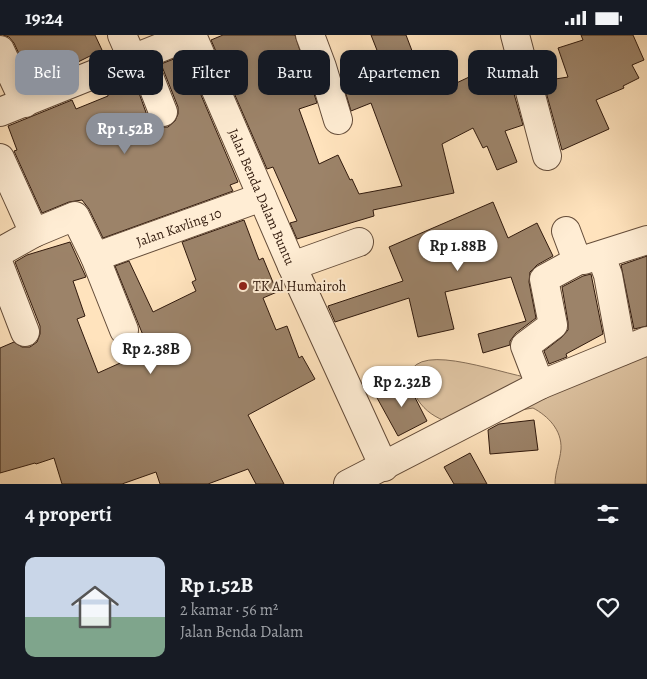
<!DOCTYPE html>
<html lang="id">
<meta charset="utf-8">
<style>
:root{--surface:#171b24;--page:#242831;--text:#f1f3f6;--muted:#9ea1a6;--accent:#8c9099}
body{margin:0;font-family:Alegreya,serif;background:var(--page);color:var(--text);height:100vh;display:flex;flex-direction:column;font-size:19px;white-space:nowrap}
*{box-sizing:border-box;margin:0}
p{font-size:16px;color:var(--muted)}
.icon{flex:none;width:28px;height:28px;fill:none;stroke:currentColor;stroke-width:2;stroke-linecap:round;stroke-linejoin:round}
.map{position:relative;height:449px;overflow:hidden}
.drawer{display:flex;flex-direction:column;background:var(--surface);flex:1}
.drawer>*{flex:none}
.guide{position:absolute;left:15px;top:15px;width:618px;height:45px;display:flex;gap:10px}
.price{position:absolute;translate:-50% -42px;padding:0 11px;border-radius:18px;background:#fff;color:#222;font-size:16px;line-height:32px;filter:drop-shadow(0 1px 2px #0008)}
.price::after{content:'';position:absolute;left:50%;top:30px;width:15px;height:11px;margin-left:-8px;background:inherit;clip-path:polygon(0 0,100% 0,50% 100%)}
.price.selected{background:var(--accent);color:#fff}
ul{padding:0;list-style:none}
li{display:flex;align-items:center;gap:15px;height:125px;padding:0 25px}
li span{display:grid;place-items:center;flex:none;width:140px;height:100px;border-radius:10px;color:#555}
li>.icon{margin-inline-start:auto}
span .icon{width:60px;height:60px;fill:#fffc;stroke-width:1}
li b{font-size:21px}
h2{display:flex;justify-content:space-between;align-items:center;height:60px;padding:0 25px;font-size:21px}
.pill{padding:0 18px;border-radius:10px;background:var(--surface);box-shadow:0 2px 12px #0003;font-size:18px;line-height:45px}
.pill.selected{background:var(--accent);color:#fff}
.status{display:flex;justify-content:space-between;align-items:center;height:35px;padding:0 25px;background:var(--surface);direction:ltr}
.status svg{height:14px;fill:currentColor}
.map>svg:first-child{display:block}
</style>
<div class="status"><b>19:24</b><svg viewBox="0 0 49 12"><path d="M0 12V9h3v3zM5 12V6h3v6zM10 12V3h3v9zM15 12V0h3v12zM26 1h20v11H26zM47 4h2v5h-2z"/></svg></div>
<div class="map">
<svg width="647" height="449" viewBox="0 0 647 449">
<rect width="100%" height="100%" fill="#ffe3bd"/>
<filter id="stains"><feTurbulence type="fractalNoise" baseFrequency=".004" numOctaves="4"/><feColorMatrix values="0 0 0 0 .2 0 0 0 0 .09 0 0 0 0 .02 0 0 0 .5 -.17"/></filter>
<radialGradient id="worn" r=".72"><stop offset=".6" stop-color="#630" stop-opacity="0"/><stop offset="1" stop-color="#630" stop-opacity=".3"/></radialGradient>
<path fill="#dcc19f" stroke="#866e56" d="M647 316V449H555C555 437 560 426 561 414 562 395 548 381 533 373L448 387C436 383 425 376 418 365 412 355 405 345 412 334 430 307 520 347 548 345 558 344 568 339 578 337 601 330 624 323 647 316Z"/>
<path fill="#9c8369" stroke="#311a0d" d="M3 0H95L102 15 60 36 32 47 14 8 9 2Z
M223 0H295L317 68 299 74 319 129 338 120 350 145 352 144 359 159 402 151 371 68 351 76 343 49 384 33 371 0H406L422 42 424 41 433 59 484 35 488 44 501 41 505 53 512 52 523 90 505 96 517 127 497 135 487 111 483 113 473 93 442 109 454 158 373 175 374 181 297 204 290 188 297 186 273 132 267 134 211 5Z
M581 0H633L644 25 632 30 639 43 623 51 624 53 596 65 609 94 562 115 543 46 568 42 558 13 583 5Z
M184 20 238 147 230 150 233 156 103 203 89 174 82 165 69 167 42 178 14 116 17 115 8 91 72 65 76 74 108 61 107 51 121 45 124 52 135 47 148 83 153 89 160 92H168L175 86 178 79V72L161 29Z
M493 167 508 203 537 188 553 221 537 230 530 237 529 247 536 283 516 298 510 306V310L483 318 478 299 526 286 511 242 445 257 454 294 418 302 409 263 335 287 328 271 403 246 389 212Z
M244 185 259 225 263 223 277 257 263 263 276 295 287 291 299 323 302 321 315 344 248 380 284 449H256L248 434 208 449H160L156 437 122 449H62L54 423 36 429 35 428 0 438V313L14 307 22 312H30L37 307 40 299V291L15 227 27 220 70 207 86 242 73 246 85 281 77 284 98 338 149 315 115 231 129 226 153 277 196 256 192 247 196 245 182 207Z
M647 221V291L634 294 621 230Z
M591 239 603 299 566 319 567 322 549 329 544 316 562 302 568 295V287L562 252 583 241Z
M406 345 427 386 398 401 376 361Z
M534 385 538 415 490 419 488 395 499 389Z
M470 418 487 449H454L444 432Z"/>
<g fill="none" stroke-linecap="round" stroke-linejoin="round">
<defs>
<g id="minor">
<path d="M122 0 133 25"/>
<path id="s1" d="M192 0 292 231 384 432"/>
<path d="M310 0 322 32 338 85"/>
<path d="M515 0 547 121"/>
<path d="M0 15 25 68"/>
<path d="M141 21 163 77"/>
<path d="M0 77 192 0"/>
<path d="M0 123 34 198"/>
<path d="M566 196 575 220 579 225H584L647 205"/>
<path d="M0 217 34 198 75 181 95 222 124 295"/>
<path d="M601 221 608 240 622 316"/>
<path id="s2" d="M95 222 262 162"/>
<path d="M292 231 359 207"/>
<path d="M0 232 25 297"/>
<path d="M540 350 525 311 553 290 544 244 579 225"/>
<path d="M348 449 540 350 647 306"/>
</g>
</defs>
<use href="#minor" stroke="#644c39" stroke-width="30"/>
<use href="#minor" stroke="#ffedd4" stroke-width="28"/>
</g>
<circle fill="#8f2418" stroke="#ffedd4" stroke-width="2" cx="243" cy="251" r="5"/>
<g text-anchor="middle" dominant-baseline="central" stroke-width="4" stroke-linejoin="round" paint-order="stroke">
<g font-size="14" fill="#311a0d" stroke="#ffedd4">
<text stroke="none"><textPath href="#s1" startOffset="176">Jalan Benda Dalam Buntu</textPath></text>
<text stroke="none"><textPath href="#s2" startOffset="89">Jalan Kavling 10</textPath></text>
</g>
<g font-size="14" fill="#311a0d" stroke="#ffedd4" text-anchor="start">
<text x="253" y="251">TK Al Humairoh</text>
</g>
</g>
<rect width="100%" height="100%" filter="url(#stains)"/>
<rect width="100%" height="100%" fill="url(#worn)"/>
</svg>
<b class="price selected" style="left:125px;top:120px">Rp 1.52B</b>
<b class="price" style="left:458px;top:237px">Rp 1.88B</b>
<b class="price" style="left:151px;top:340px">Rp 2.38B</b>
<b class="price" style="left:402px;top:373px">Rp 2.32B</b>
<div class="guide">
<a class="pill selected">Beli</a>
<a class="pill">Sewa</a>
<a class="pill">Filter</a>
<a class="pill">Baru</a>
<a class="pill">Apartemen</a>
<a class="pill">Rumah</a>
</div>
</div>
<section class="drawer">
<h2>4 properti<svg class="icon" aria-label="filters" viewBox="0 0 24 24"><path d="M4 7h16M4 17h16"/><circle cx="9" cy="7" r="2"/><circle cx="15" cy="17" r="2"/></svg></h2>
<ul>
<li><span style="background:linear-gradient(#c9d6e8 60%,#7fa58c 0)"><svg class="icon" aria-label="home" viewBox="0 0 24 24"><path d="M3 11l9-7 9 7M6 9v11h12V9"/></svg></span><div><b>Rp 1.52B</b><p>2 kamar · 56 m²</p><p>Jalan Benda Dalam</p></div><svg class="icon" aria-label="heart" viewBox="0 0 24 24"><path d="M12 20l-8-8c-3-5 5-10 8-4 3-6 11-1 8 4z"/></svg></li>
</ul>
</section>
